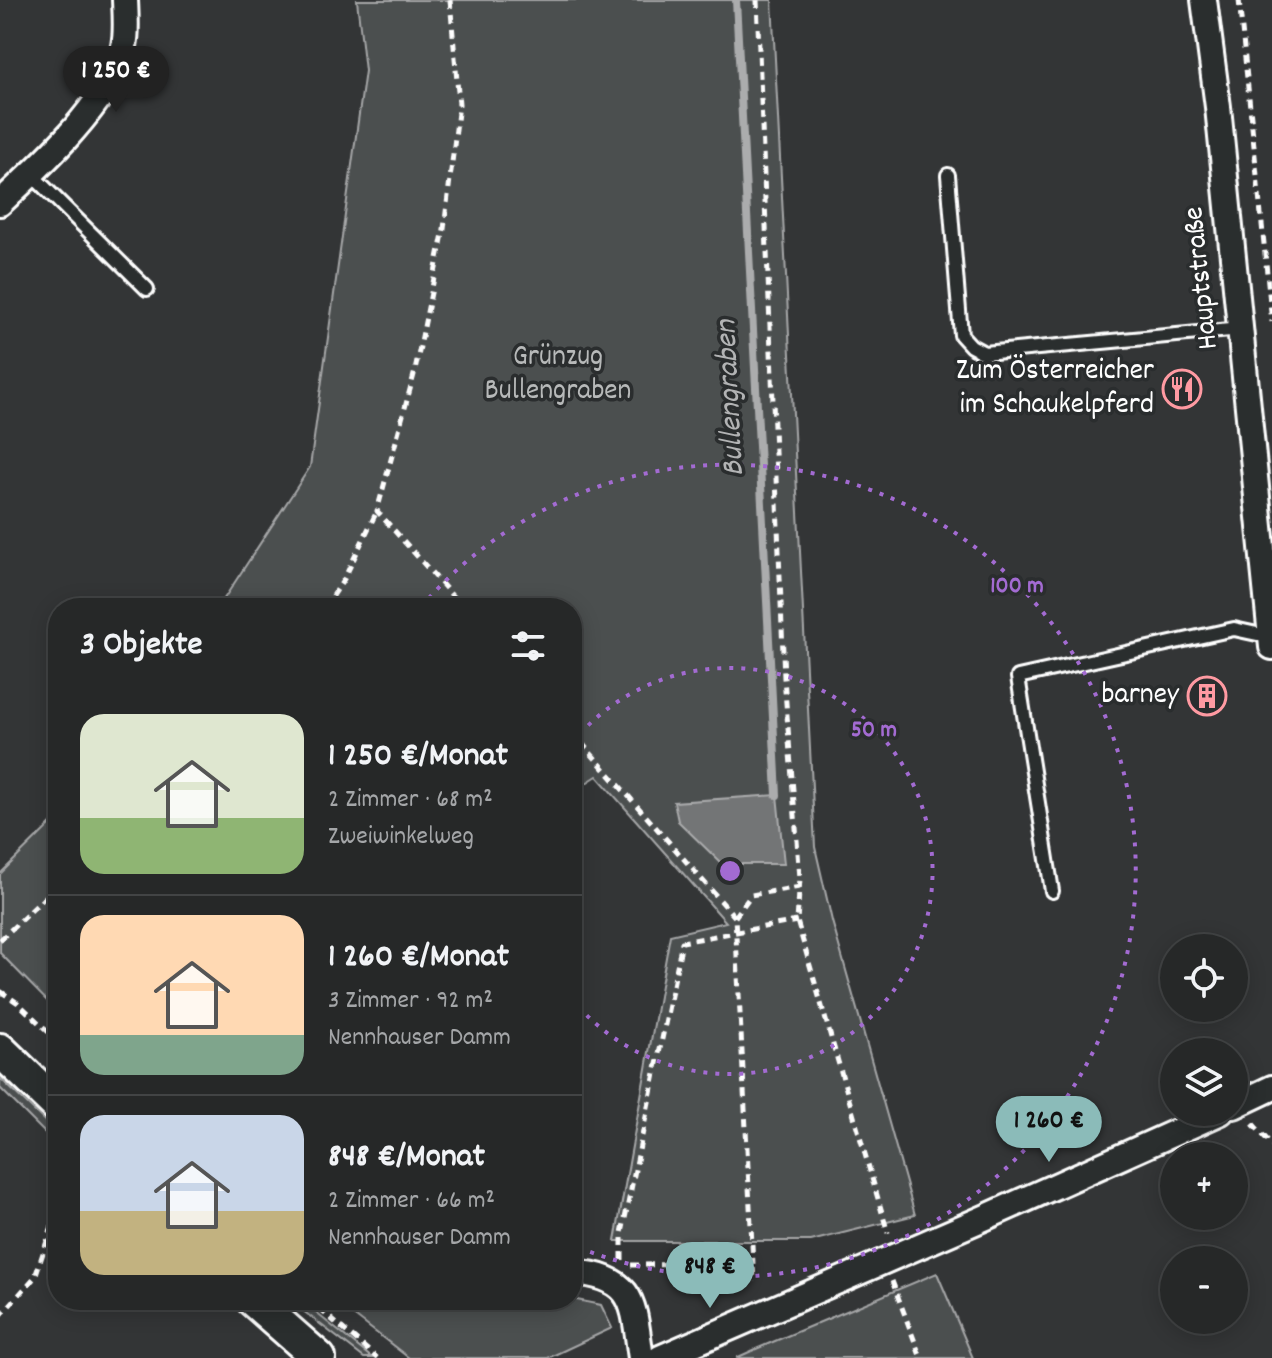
<!DOCTYPE html>
<html lang="de">
<meta charset="utf-8">
<style>
:root{--surface:#262828;--page:#2e3030;--text:#f1f3f6;--muted:#a4a6a8;--line:#424445;--accent:#8bbbb9}
body{margin:0;font-family:Dekko,sans-serif;background:var(--page);color:var(--text);height:100vh;display:flex;flex-direction:column;font-size:30px;white-space:nowrap}
*{box-sizing:border-box;margin:0}
p{font-size:26px;color:var(--muted)}
.icon{flex:none;width:44px;height:44px;fill:none;stroke:currentColor;stroke-width:2;stroke-linecap:round;stroke-linejoin:round}
.map{position:relative;flex:1;overflow:hidden}
.drawer{position:absolute;left:48px;top:598px;width:534px;height:712px;display:flex;flex-direction:column;background:var(--surface);border-radius:32px;box-shadow:0 4px 20px #0003,0 0 0 2px var(--line)}
.drawer>*{flex:none}
.fabs{position:absolute;left:1160px;top:934px;display:grid;gap:16px}
.fabs a{display:grid;place-items:center;width:88px;height:88px;border-radius:50%;background:var(--surface);box-shadow:0 4px 20px #0003,0 0 0 2px var(--line);font-size:40px}
.price{position:absolute;translate:-50% -68px;padding:0 18px;border-radius:28px;background:var(--accent);color:#111;font-size:26px;line-height:52px;filter:drop-shadow(0 2px 4px #0008)}
.price::after{content:'';position:absolute;left:50%;top:48px;width:24px;height:18px;margin-left:-12px;background:inherit;clip-path:polygon(0 0,100% 0,50% 100%)}
.price.on{background:#222;color:#fff}
ul{padding:0;list-style:none}
li{display:flex;align-items:center;gap:24px;height:200px;padding:0 32px}
li+li{border-top:2px solid var(--line)}
li span{display:grid;place-items:center;flex:none;width:224px;height:160px;border-radius:24px;color:#555}
li>.icon{margin-inline-start:auto}
span .icon{width:96px;height:96px;fill:#fffc;stroke-width:1}
li b{font-size:34px}
h2{display:flex;justify-content:space-between;align-items:center;height:96px;padding:0 32px;font-size:34px}
.map>svg:first-child{display:block}
</style>
<div class="map">
<svg width="1272" height="1358" viewBox="0 0 1272 1358">
<rect width="100%" height="100%" fill="#333536"/>
<filter id="ink" filterUnits="userSpaceOnUse"><feTurbulence type="fractalNoise" baseFrequency=".0125" numOctaves="2"/><feDisplacementMap in="SourceGraphic" scale="16" xChannelSelector="R" yChannelSelector="G"/><feConvolveMatrix kernelMatrix="1 2 1 2 8 2 1 2 1" color-interpolation-filters="sRGB"/></filter>
<g filter="url(#ink)">
<path fill="#4c4f50" stroke="#a6a7a8" stroke-width="2" d="M357 0H772L815 847 832 921 915 1215 811 1241H615L670 935 726 922 597 776 572 792V608H218L310 467 365 71Z
M58 817V1012L0 953V874Z
M0 1078 58 1134V1146L0 1088Z
M937 1273 973 1358H736L756 1349Z
M572 1299 601 1305 612 1328 548 1358H409L334 1300Z
M289 1300H300L372 1358H364Z"/>
<path fill="#737576" stroke="#abacad" stroke-width="2" d="M777 795 784 864H722L678 821 674 802Z"/>
<g fill="none" stroke-linecap="round" stroke-linejoin="round">
<path stroke="#abacad" stroke-width="8" d="M736 0 777 795"/>
<defs>
<path id="service" d="M30 173 147 289
M948 175 961 335 971 346 984 353 1241 329
M1052 891 1018 677 1234 629 1271 637"/>
<path id="minor" d="M1204 0 1218 107 1272 647
M0 203C40 166 94 116 117 67 128 46 126 23 125 0
M1234 1106 1272 1088
M572 1272C637 1277 633 1305 641 1358
M660 1358 984 1218 1221 1112"/>
<path id="secondary" d="M0 1050 58 1106
M253 1300 319 1358"/>
</defs>
<use href="#service" stroke="#fff" stroke-width="18"/>
<use href="#minor" stroke="#fff" stroke-width="30"/>
<use href="#secondary" stroke="#fff" stroke-width="38"/>
<path stroke="#fff" stroke-width="5" stroke-dasharray="8 6" stroke-linecap="butt" d="M450 0 459 104 444 229 415 371 377 511 463 608
M757 0 784 678 800 878 797 921 888 1233
M1239 0 1272 322
M325 608 344 579 377 511
M572 732 735 917 753 1264
M735 917 751 895 800 887
M0 940 58 885
M0 991 18 1003 58 1041
M1253 1124 1272 1145
M622 1260V1233L682 942 797 921
M631 1265 753 1264 754 1282
M892 1281 921 1358
M309 1300 377 1358
M0 1316 35 1277 52 1226"/>
<use href="#service" stroke="#2a2d2e" stroke-width="12"/>
<use href="#minor" stroke="#2a2d2e" stroke-width="24"/>
<use href="#secondary" stroke="#2a2d2e" stroke-width="32"/>
</g>
</g>
<g fill="none" stroke="#a36bd2" stroke-width="4" stroke-dasharray="4 8">
<path d="M572 743A203 203 0 1 1 572 999"/>
<path d="M421 607A406 406 0 1 1 575 1246"/>
</g>
<defs>
<symbol id="restaurant-ring" viewBox="-11 -11 22 22"><circle r="9.5" fill="#2a2d2e" stroke="#ff9aa2" stroke-width="1.5"/><path d="M-5-6h1v4h1v-4h1v4h1v-4h1v5L-1.5 .5V6h-2V.5L-5-1ZM5-6V6H3V1.5H1.5Q1.5-4 5-6Z" fill="#ff9aa2"/></symbol>
<symbol id="building-ring" viewBox="-11 -11 22 22"><circle r="9.5" fill="#2a2d2e" stroke="#ff9aa2" stroke-width="1.5"/><path d="M-4-6H4V6H1V3H-1V6H-4ZM-2.5-4.3h1.7v1.8h-1.7ZM.8-4.3h1.7v1.8H.8ZM-2.5-1h1.7V.8h-1.7ZM.8-1h1.7V.8H.8Z" fill="#ff9aa2"/></symbol>
</defs>
<g fill-rule="evenodd">
<use href="#restaurant-ring" x="1160" y="367" width="44" height="44"/>
<use href="#building-ring" x="1185" y="674" width="44" height="44"/>
</g>
<g text-anchor="middle" dominant-baseline="central" stroke-width="7" stroke-linejoin="round" paint-order="stroke">
<g font-size="30" fill="#fff" stroke="#2a2d2e">
<text transform="translate(1203 278) rotate(-96)">Hauptstraße</text>
</g>
<g font-size="30" fill="#b7b9b9" stroke="#2a2d2e">
<text x="558" y="358">Grünzug<tspan x="558" dy="34">Bullengraben</tspan></text>
</g>
<g font-size="30" fill="#fff" stroke="#2a2d2e" text-anchor="end">
<text x="1154" y="372">Zum Österreicher<tspan x="1154" dy="34">im Schaukelpferd</tspan></text>
<text x="1179" y="696">barney</text>
</g>
<g font-size="32" font-style="italic" fill="#b2b3b4" stroke="#2a2d2e">
<text transform="translate(732 398) rotate(-93)">Bullengraben</text>
</g>
</g>
<circle cx="730" cy="871" r="12" fill="#a36bd2" stroke="#2a2d2e" stroke-width="4"/>
<g font-size="24" text-anchor="middle" font-weight="bold" fill="#a36bd2" stroke="#2a2d2e" stroke-width="7" stroke-linejoin="round" paint-order="stroke">
<text x="1017" y="592">100 m</text>
<text x="874" y="736">50 m</text>
</g>
</svg>
<div class="fabs">
<a><svg class="icon" aria-label="locate" viewBox="0 0 24 24"><circle cx="12" cy="12" r="6"/><path d="M12 2v4M12 18v4M2 12h4M18 12h4"/></svg></a>
<a><svg class="icon" aria-label="layers" viewBox="0 0 24 24"><path d="M12 4l9 5-9 5-9-5zM3 14l9 5 9-5"/></svg></a>
<a>+</a>
<a>−</a>
</div>
<b class="price on" style="left:116px;top:114px">1 250 €</b>
<b class="price" style="left:1049px;top:1164px">1 260 €</b>
<b class="price" style="left:710px;top:1310px">848 €</b>
<section class="drawer">
<h2>3 Objekte<svg class="icon" aria-label="filters" viewBox="0 0 24 24"><path d="M4 7h16M4 17h16"/><circle cx="9" cy="7" r="2"/><circle cx="15" cy="17" r="2"/></svg></h2>
<ul>
<li><span style="background:linear-gradient(#dfe7d0 65%,#8fb573 0)"><svg class="icon" aria-label="home" viewBox="0 0 24 24"><path d="M3 11l9-7 9 7M6 9v11h12V9"/></svg></span><div><b>1 250 €/Monat</b><p>2 Zimmer · 68 m²</p><p>Zweiwinkelweg</p></div></li>
<li><span style="background:linear-gradient(#ffd9b3 75%,#7fa58c 0)"><svg class="icon" aria-label="home" viewBox="0 0 24 24"><path d="M3 11l9-7 9 7M6 9v11h12V9"/></svg></span><div><b>1 260 €/Monat</b><p>3 Zimmer · 92 m²</p><p>Nennhauser Damm</p></div></li>
<li><span style="background:linear-gradient(#c9d6e8 60%,#c2b280 0)"><svg class="icon" aria-label="home" viewBox="0 0 24 24"><path d="M3 11l9-7 9 7M6 9v11h12V9"/></svg></span><div><b>848 €/Monat</b><p>2 Zimmer · 66 m²</p><p>Nennhauser Damm</p></div></li>
</ul>
</section>
</div>
